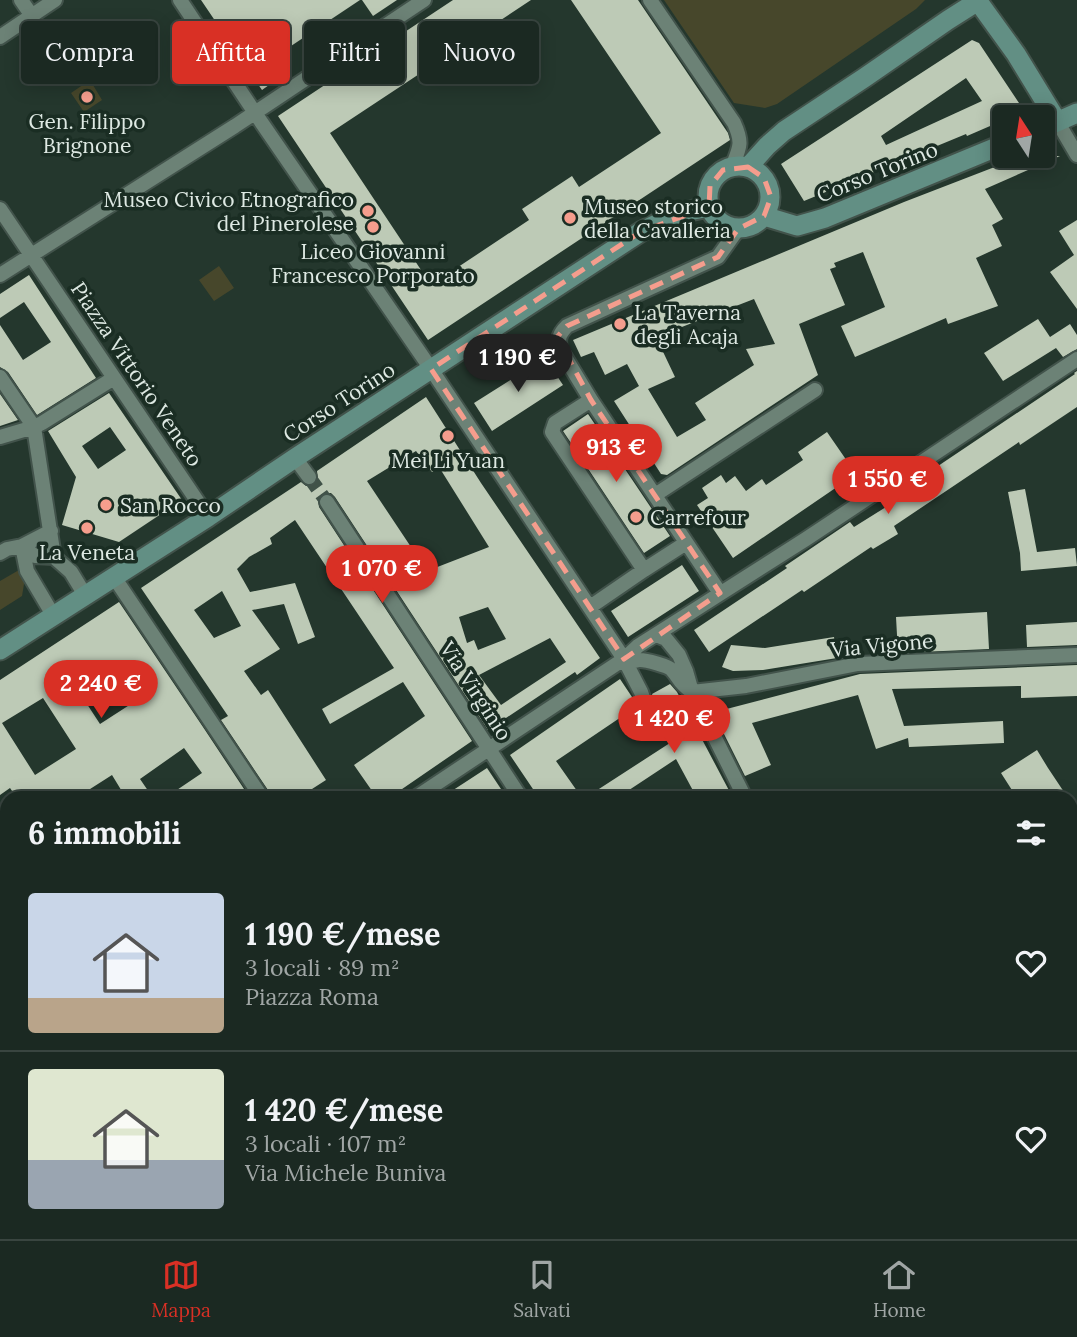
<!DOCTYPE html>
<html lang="it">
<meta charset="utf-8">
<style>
:root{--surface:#1b2922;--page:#24312a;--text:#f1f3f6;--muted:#a0a6a5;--line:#394540;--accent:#d93025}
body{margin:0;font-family:Lora,serif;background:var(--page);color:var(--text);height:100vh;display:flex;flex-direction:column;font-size:26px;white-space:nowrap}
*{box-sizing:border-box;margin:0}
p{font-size:23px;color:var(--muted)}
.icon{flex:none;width:38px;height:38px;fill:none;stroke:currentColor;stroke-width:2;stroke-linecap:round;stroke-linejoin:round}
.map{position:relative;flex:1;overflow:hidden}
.sheet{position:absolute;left:0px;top:791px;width:1078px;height:448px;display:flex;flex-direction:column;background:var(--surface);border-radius:21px 21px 0 0;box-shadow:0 4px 18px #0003,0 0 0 2px var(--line)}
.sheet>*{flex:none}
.guide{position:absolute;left:21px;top:21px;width:700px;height:63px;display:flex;gap:14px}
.needle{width:46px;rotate:348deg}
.fabs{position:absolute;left:992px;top:105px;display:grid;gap:14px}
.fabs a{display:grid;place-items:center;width:63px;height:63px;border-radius:7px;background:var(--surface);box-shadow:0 4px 18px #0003,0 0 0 2px var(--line);font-size:35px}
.price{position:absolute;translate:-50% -60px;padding:0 16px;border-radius:24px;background:var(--accent);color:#fff;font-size:23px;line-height:46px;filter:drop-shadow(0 2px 4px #0008)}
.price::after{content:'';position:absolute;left:50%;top:42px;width:21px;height:16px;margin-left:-10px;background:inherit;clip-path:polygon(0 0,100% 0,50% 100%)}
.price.active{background:#222;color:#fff}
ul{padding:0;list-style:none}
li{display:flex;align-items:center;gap:21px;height:175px;padding:0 28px}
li+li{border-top:2px solid var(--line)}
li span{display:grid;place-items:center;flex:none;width:196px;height:140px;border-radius:7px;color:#555}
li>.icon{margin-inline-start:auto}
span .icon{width:84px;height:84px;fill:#fffc;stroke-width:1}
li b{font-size:30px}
h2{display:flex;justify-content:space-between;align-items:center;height:84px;padding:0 28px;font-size:30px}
.pill{padding:0 24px;border-radius:7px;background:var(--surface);box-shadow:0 4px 18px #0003,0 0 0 2px var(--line);font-size:24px;line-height:63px}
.pill.active{background:var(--accent);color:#fff}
.tab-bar{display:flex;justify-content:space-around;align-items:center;height:98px;border-top:2px solid var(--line);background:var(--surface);font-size:19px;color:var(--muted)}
.tab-bar a{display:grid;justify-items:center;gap:4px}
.tab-bar .active{color:var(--accent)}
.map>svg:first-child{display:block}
</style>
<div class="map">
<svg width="1077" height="1239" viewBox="0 0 1077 1239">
<rect width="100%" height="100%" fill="#24372d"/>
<path fill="#254032" d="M677 1232H1050L1054 1239H668Z"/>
<path fill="#47472b" d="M664 0H925L916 9 777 104 765 108 734 103Z
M90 80 102 100 84 112 71 93Z
M219 266 234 288 214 301 199 280Z
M19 570 25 578 22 596 0 610V581Z"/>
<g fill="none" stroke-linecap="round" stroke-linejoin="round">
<path stroke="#021c22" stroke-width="5" d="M1071 934 1077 931
M663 1239 673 1232"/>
</g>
<path fill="#bdcab6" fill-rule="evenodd" d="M201 0H360L279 54 290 70 262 90Z
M362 0H397L373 16Z
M453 0H531L330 133 431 285 529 220 522 209 572 176 579 187 661 133 571 0H638L728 133 730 140 428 340 278 116Z
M972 40 979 43 1021 106 1019 113 1012 117H1004V120L967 136 966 134 804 201 781 164ZM966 78 982 101 886 145 881 136Z
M1023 156H1060L985 189 1003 219 992 225 1002 246 976 258 998 306 948 324 946 318 855 357 841 326 885 307 863 252 834 263 836 267 830 269 845 305 799 324 818 375 667 475 661 474 614 401 639 386 627 364 605 375 594 352 581 357 573 340 904 202ZM754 299 775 344 746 349 754 365 695 403 706 420 677 437 648 389 675 377 656 337Z
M1077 220V309L1050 272 1074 255 1059 231Z
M29 275 96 378 37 415 8 372 0 367V325L23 360 51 342 24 302 0 318V294Z
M1038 319 1050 337 1070 324 1077 335V349L1063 357 1056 348 1003 381 984 353Z
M545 358 563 385 492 431 474 403Z
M1077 371V407L1020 445 1019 442 894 526 898 534 873 549 871 547 804 592 802 590 709 652 694 630 787 568 785 566 850 522 854 527 886 507 883 503 1075 374 1074 373Z
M109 393 182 500 119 542 62 525 76 477 48 431ZM110 427 126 450 98 469 82 446Z
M0 394 18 420 0 426Z
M426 397 481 483 600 658 577 675 575 672 488 730 335 497 331 493 322 494 318 498 319 507 472 741 389 798H377L354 765 425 716 403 682 330 724 322 709 394 668 295 520 270 538 272 544 249 557 237 569 250 592 295 583 315 637 298 644 284 604 252 610 280 649 244 671 261 695 268 690 326 780 298 798H272L270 793 221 720 228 716 141 588 301 482 306 486 314 485 318 480 317 471ZM416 451 432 472 439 467 489 547 427 571 367 481ZM222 591 241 626 214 638 194 610ZM488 607 506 639 478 650 474 640 467 643 459 617ZM550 638 566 662 501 705 479 675Z
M588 414 670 536 644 553 563 431Z
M827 432 856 474 733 558 697 505 708 498 702 488 721 475 726 483 735 476 746 491 762 479 766 485 803 460 798 452Z
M1025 489 1037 552 1075 548 1077 566 1021 571 1020 553 1008 492Z
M682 565 699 591 628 637 611 611Z
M119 602 205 730 250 798H165L202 773 184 748 140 779 153 798H126L112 775 76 798H17L10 788 0 795V680ZM133 670 148 693 100 724 85 701ZM43 698 76 749 35 775 2 723Z
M987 612 989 649 898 653 896 617Z
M1077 622V645L1027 647 1026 625Z
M834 637 837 658 763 670 733 671 722 667 731 645 765 648Z
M1077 665V696L1021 698V686L892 689 904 726 1003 721 1004 743 909 747 908 738 876 749 858 695 752 723 771 765 745 776 718 722 715 712 860 674Z
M620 679 632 697 636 707 556 761 582 798H539L510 755Z
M670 684 677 692 733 798H697L676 759 617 798H585L673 741 659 714 652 694Z
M1037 750 1048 768 1068 798H1017L1001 773Z
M487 768 507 798H441Z"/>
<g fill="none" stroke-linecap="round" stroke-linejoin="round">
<path stroke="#405248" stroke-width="14" stroke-dasharray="14 7" stroke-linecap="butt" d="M309 477 327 502"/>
<defs>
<path id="street" d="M21 0 32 16
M180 0 255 113 431 369 624 659 641 692 654 730
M650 0 734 123C743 143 740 147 732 167
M0 37 55 0
M1057 121 1077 155
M0 209 208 517
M0 275 235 126 424 0
M0 377 34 427 54 557 71 572 85 595
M591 400 555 423 552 432 644 570
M0 437 34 427 42 423 114 378
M295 458 309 477
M655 495 815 390
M327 502 521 798
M22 546 27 571 53 615
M22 546 35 556 54 557
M0 553 7 549 22 546 51 531
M114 577 262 798
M720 593 591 400 560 349C558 338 559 334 567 326L718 257 738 229
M590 607 644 570 686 543
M656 635 666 639 679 655 686 671 692 692 745 798
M624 659 629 662C633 662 636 660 640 660 646 660 669 666 672 670 681 680 678 682 691 691
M692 692 746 686 858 664 1077 655
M415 798 624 659 638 646 806 539 1077 359
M0 1080 7 1091
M98 1232 102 1239
M284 1232 289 1239
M549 1232 554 1239
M1070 1232 1073 1239
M218 1239 228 1232
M612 1239 619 1232"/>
<path id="secondary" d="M977 0 1016 54 1057 121
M1043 128 1077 113
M708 197a31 31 0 1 1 62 0a31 31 0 1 1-62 0Z
M748 167 767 146 784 131 864 78 948 20 978 1
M764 216 797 226 825 218 1004 144
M0 650 208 517 295 458 642 231 679 213 709 207"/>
</defs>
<use href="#street" stroke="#42534b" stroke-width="18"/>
<use href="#secondary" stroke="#42534b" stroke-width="23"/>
<use href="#street" stroke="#6c8276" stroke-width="14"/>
<use href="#secondary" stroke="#628f84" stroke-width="19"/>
</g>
<path fill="none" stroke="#f59d8d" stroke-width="5" stroke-dasharray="14 9" stroke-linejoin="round" d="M748 167 764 178 771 197 764 216 738 229 718 257 567 326 557 337 591 400 720 593 624 659 431 369 642 231 709 207 710 186 723 170Z"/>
<g fill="#f59d8d" stroke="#1a2d23" stroke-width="2.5">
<circle cx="87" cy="97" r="7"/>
<circle cx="368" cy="211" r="7"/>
<circle cx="570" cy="218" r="7"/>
<circle cx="373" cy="227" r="7"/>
<circle cx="620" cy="324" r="7"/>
<circle cx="448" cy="436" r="7"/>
<circle cx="106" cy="505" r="7"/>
<circle cx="636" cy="517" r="7"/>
<circle cx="87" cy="528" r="7"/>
</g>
<g text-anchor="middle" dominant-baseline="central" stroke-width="7" stroke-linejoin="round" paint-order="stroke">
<g font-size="21" fill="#dee9e3" stroke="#1a2d23">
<text x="87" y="121">Gen. Filippo<tspan x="87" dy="24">Brignone</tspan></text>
<text x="354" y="199" text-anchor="end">Museo Civico Etnografico<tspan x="354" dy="24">del Pinerolese</tspan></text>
<text x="584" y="206" text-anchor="start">Museo storico<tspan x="584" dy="24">della Cavalleria</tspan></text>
<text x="373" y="251">Liceo Giovanni<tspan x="373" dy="24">Francesco Porporato</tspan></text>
<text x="634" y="312" text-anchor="start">La Taverna<tspan x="634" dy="24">degli Acaja</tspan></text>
<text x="448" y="460">Mei Li Yuan</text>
<text x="120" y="505" text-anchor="start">San Rocco</text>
<text x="650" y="517" text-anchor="start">Carrefour</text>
<text x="87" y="552">La Veneta</text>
</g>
<g font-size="21" fill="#dee9e3" stroke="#1a2d23">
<text transform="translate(877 172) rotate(-22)">Corso Torino</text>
<text transform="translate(137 374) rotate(56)">Piazza Vittorio Veneto</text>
<text transform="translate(339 402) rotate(-33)">Corso Torino</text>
<text transform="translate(882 645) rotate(-5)">Via Vigone</text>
<text transform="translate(476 691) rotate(57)">Via Virginio</text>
</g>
</g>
</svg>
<div class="fabs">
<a><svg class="needle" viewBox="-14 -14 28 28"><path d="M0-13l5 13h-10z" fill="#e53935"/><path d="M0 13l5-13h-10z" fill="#a0a6a5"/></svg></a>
</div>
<b class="price active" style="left:518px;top:394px">1 190 €</b>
<b class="price" style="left:616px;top:484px">913 €</b>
<b class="price" style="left:888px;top:516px">1 550 €</b>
<b class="price" style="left:382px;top:605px">1 070 €</b>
<b class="price" style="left:101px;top:720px">2 240 €</b>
<b class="price" style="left:674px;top:755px">1 420 €</b>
<div class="guide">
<a class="pill">Compra</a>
<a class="pill active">Affitta</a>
<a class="pill">Filtri</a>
<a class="pill">Nuovo</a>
</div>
<section class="sheet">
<h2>6 immobili<svg class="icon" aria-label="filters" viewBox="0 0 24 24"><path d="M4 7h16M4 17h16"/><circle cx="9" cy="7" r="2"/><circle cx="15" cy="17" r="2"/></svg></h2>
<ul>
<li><span style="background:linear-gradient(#c9d6e8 75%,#b9a48a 0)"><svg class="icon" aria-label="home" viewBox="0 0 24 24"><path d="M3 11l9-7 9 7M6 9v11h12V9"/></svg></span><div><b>1 190 €/mese</b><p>3 locali · 89 m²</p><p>Piazza Roma</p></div><svg class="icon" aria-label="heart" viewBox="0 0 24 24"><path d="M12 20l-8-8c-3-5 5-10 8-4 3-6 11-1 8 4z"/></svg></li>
<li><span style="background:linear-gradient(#dfe7d0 65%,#9aa5b1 0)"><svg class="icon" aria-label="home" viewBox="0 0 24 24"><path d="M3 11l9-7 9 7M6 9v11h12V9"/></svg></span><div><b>1 420 €/mese</b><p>3 locali · 107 m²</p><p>Via Michele Buniva</p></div><svg class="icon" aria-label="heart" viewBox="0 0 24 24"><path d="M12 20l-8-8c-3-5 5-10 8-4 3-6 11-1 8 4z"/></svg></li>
</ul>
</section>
</div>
<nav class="tab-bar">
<a class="active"><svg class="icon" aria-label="map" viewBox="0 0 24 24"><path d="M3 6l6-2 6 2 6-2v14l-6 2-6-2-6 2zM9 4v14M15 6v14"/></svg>Mappa</a>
<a><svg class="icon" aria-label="saved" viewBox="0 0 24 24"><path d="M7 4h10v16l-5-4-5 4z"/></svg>Salvati</a>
<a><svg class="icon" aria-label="home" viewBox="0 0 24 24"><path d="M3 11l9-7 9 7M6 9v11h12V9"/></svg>Home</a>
</nav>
